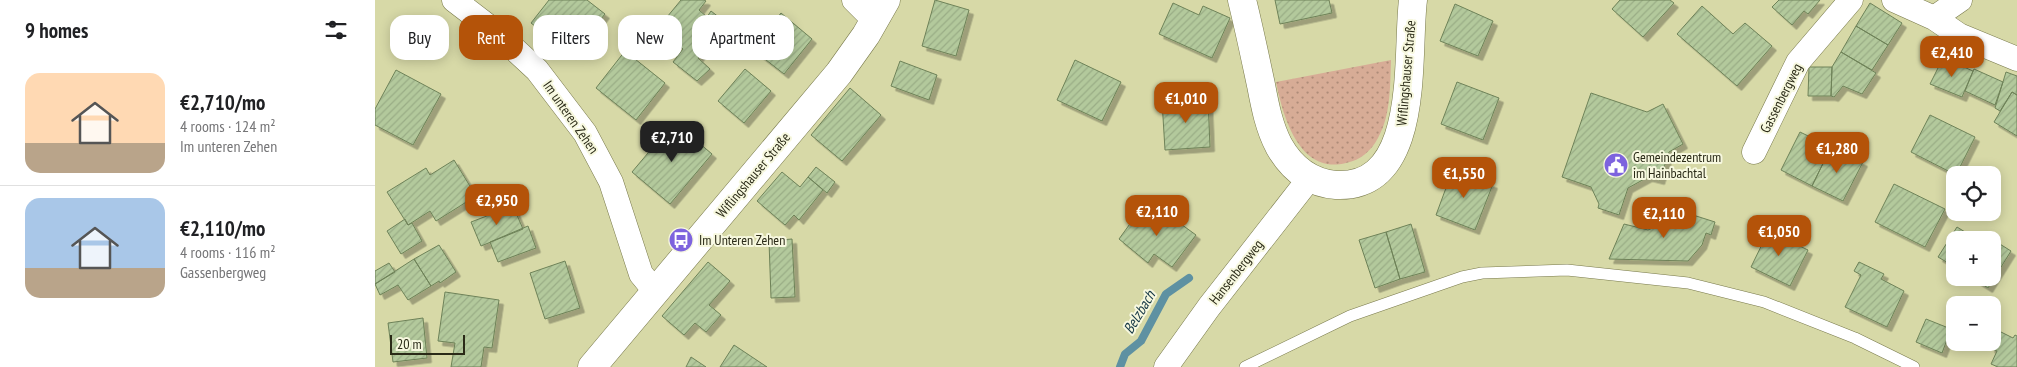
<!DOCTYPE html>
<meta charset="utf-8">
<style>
:root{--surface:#fff;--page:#f6f6f6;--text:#202124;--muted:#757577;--line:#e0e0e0;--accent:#b45309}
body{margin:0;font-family:"PT Sans Narrow",sans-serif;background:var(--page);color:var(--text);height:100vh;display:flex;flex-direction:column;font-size:19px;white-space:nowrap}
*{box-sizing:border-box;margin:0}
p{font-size:16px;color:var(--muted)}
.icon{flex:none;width:28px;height:28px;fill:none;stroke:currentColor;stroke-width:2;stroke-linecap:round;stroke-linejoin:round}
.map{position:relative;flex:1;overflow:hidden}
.side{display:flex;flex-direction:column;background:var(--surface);width:375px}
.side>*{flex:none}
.top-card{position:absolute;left:15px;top:15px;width:475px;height:45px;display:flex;gap:10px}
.fabs{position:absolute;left:1571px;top:166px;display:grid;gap:10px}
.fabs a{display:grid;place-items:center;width:55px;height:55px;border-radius:10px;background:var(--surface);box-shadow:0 2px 12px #0003;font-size:25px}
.scale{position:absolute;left:15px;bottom:12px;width:75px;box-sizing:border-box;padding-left:5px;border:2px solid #2a2a17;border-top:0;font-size:14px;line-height:18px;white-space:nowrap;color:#2a2a17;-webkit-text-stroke:4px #f7f8df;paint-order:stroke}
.price{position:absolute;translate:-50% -42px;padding:0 11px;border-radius:10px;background:var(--accent);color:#fff;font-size:16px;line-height:32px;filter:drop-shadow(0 1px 2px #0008)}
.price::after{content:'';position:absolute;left:50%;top:30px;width:15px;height:11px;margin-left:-8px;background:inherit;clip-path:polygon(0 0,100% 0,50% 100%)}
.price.current{background:#222;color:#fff}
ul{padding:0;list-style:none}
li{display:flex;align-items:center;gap:15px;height:125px;padding:0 25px}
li+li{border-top:1px solid var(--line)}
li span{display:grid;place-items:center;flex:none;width:140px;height:100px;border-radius:15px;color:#555}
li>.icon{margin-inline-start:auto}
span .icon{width:60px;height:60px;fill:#fffc;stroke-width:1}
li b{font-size:21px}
h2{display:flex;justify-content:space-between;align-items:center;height:60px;padding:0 25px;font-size:21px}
.tag{padding:0 18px;border-radius:15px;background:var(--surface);box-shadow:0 2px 12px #0003;font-size:18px;line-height:45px}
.tag.current{background:var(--accent);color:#fff}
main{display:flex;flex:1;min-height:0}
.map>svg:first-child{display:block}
</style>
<main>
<section class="side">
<h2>9 homes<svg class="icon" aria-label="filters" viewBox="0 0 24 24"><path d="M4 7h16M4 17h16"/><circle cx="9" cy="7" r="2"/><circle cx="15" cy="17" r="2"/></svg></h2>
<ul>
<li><span style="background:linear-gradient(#ffd9b3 70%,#b9a48a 0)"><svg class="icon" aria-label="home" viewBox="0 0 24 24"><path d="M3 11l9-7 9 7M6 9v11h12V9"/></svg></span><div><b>€2,710/mo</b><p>4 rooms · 124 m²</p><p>Im unteren Zehen</p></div></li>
<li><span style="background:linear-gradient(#a9c7e8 70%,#b9a48a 0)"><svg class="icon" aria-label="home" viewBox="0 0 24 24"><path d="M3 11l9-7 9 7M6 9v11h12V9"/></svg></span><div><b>€2,110/mo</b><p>4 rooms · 116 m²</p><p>Gassenbergweg</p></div></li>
</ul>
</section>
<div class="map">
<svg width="1642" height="367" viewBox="0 0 1642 367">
<defs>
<pattern id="grass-dots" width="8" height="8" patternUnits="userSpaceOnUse" patternTransform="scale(1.25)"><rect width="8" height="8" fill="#d7ac96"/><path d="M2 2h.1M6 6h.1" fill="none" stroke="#af8c79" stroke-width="1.8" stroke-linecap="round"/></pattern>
<pattern id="building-hatch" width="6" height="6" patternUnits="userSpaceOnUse" patternTransform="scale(1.25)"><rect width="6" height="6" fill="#b3c99c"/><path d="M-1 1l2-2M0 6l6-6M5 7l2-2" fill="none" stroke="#9aad86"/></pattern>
<filter id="shadow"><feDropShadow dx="4.5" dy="4.5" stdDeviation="0" flood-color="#0004"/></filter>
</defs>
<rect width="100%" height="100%" fill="#d7d9a7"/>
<path fill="url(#grass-dots)" d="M1016 60C1015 86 1016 115 1003 138 996 151 986 160 971 163 924 175 908 116 901 82Z"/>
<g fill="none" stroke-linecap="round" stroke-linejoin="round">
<path stroke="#5e91a2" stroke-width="8" d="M745 367 750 354 766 341 791 294 814 278"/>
</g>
<path fill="url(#building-hatch)" stroke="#6e8258" filter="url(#shadow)" d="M174 0H212L230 14 197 55 156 23Z
M306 0H329L331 1 324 10 332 17 336 11 350 22 323 58 335 69 322 81 298 62 308 49 283 28Z
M560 0 594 10 581 56 547 46Z
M900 0H954L957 13 905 24Z
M1245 0H1295L1299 3 1268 37 1237 9Z
M1404 0H1445L1433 14 1429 11 1417 25 1397 7Z
M798 3 824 15 828 6 855 18 837 58 784 34Z
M1495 3 1527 23 1513 45 1481 26Z
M1080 4 1118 21 1103 56 1065 41Z
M1327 6 1358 34 1370 23 1397 46 1362 86 1302 34Z
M406 13 437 39 409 74 377 49Z
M1481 26 1513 45 1497 70 1466 52Z
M250 51 290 83 261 120 221 88Z
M1466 52 1501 73 1487 94 1468 86 1459 97 1456 96 1457 67Z
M1568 58 1598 71 1587 97 1555 84Z
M700 60 746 82 727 121 682 100Z
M525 61 562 75 554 100 516 86Z
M1434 67H1457L1456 96H1433Z
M370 69 396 91 369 123 343 101Z
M1599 69 1628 82 1620 105 1590 91Z
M21 70 66 94 38 145 0 125V109Z
M1631 72 1642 76V95L1637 92 1625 111 1620 108Z
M1082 82 1124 98 1108 140 1066 124Z
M475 88 506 115 467 161 436 135Z
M1637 92 1642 95V136L1619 122Z
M1216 93 1272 112 1288 104 1308 144 1294 152 1285 180 1273 177 1253 188 1244 215 1223 208 1224 204 1216 187 1187 177Z
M833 99 835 147 790 150 787 101Z
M1555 115 1600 137 1581 175 1536 152Z
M299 122 337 154 295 204 257 172Z
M1425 132 1456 147 1437 186 1406 170Z
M1456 147 1488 162 1468 201 1437 186Z
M79 160 101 196 61 221 55 211 33 225 12 192 51 168 55 175Z
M441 167 460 182 452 193 433 177Z
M1078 169 1118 184 1100 230 1061 215Z
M407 172 425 187 433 177 448 190 424 220 419 215 410 225 382 201Z
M1519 184 1570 209 1550 247 1500 222Z
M770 203 796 223 799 219 821 235 797 267 779 254 773 263 744 239Z
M138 206 148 229 106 246 96 222Z
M1296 208 1340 222 1336 235 1331 233 1327 245 1313 261 1234 259 1249 224 1273 230 1291 222Z
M30 219 33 225 37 223 47 241 26 254 12 231Z
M1036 224 1050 272 1025 279 1011 232Z
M153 226 161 248 123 262 115 242Z
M1396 226 1416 236 1414 241 1433 250 1415 286 1376 267Z
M1582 227 1603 240H1580V267L1563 257Z
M1011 232 1025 279 1000 288 984 240Z
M1612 236 1636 251 1613 288 1597 278H1618V240H1610Z
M417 239 420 297 396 298 394 241Z
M64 245 81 272 65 283 64 281 56 286 39 259Z
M39 259 56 286 33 300 23 285 5 295 0 284Z
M190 261 205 308 170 319 155 273Z
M333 262 355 281 334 305 346 315 331 332 320 323 309 335 287 316Z
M1484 262 1509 274 1506 279 1529 291 1512 327 1470 307 1486 275 1479 271Z
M14 263 20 272 0 284V271Z
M70 292 124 300 117 348 109 347 106 367H76L80 343 63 341Z
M48 318 52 358 18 362 13 323Z
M1551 319 1576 329 1567 353 1541 342Z
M1624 331 1638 338 1640 335 1642 336V367H1623L1616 364 1622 351 1615 348Z
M359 345 392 367H345Z
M316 357 331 367H311Z"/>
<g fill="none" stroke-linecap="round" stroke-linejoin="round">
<defs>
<path id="service" d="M870 367 975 316 1087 277 1107 273 1192 270 1313 283 1389 302 1480 338 1539 367"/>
<path id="minor" d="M79 0 122 33 162 70 210 133 236 182 266 274 280 291
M479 0 500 21
M1519 0 1559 18 1584 35 1642 59
M1559 18 1585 0
M1379 152 1423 62 1476 0
M791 367 834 307 934 179"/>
<path id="tertiary" d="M867 0C874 28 880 57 886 85 890 106 894 127 904 146 917 169 935 183 961 185 1047 189 1031 55 1038 0
M217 367 464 73 491 35 511 0"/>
</defs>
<use href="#service" stroke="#78794b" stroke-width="12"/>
<use href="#minor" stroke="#78794b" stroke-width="25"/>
<use href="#tertiary" stroke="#78794b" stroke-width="29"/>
<use href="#service" stroke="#fff" stroke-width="11"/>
<use href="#minor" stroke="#fff" stroke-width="24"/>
<use href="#tertiary" stroke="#fff" stroke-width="28"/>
</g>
<defs>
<symbol id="civic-disc" viewBox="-11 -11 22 22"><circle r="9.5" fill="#7d63de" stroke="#f7f8df"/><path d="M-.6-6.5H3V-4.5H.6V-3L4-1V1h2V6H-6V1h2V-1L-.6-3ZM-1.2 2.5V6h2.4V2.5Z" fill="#fff"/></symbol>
<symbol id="bus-disc" viewBox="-11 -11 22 22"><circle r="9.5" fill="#7d63de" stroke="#f7f8df"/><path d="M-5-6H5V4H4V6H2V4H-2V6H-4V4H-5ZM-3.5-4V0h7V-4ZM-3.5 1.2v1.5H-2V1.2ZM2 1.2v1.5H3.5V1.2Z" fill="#fff"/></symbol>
</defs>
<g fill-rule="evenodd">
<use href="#civic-disc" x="1227" y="151" width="28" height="28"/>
<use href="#bus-disc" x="292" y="226" width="28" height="28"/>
</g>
<g text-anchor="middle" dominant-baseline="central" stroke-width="4" stroke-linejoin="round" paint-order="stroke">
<g font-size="14" fill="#2a2a17" stroke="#f7f8df">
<text transform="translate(1031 73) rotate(-85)">Wiflingshauser Straße</text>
<text transform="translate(1406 98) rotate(-63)">Gassenbergweg</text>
<text transform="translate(196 117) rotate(55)">Im unteren Zehen</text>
<text transform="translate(378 175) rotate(-50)">Wiflingshauser Straße</text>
<text transform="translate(861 272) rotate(-52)">Hansenbergweg</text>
</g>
<g font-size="14" fill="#2a2a17" stroke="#f7f8df" text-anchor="start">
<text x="1258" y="157">Gemeindezentrum<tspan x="1258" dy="16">im Hainbachtal</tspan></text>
<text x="324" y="240">Im Unteren Zehen</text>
</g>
<g font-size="15" font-style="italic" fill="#153745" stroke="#f7f8df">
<text transform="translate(764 312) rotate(-59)">Belzbach</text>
</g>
</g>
</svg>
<div class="fabs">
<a><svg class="icon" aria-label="locate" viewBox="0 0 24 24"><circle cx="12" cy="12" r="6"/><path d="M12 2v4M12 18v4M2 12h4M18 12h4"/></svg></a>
<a>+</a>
<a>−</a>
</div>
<div class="scale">20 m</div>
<b class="price" style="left:1577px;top:78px">€2,410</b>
<b class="price" style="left:811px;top:124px">€1,010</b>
<b class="price current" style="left:297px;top:163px">€2,710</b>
<b class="price" style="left:1462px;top:174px">€1,280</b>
<b class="price" style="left:1089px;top:199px">€1,550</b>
<b class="price" style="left:122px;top:226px">€2,950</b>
<b class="price" style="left:782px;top:237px">€2,110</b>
<b class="price" style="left:1289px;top:239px">€2,110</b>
<b class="price" style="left:1404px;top:257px">€1,050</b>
<div class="top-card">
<a class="tag">Buy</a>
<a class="tag current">Rent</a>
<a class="tag">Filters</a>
<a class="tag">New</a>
<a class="tag">Apartment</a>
</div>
</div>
</main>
